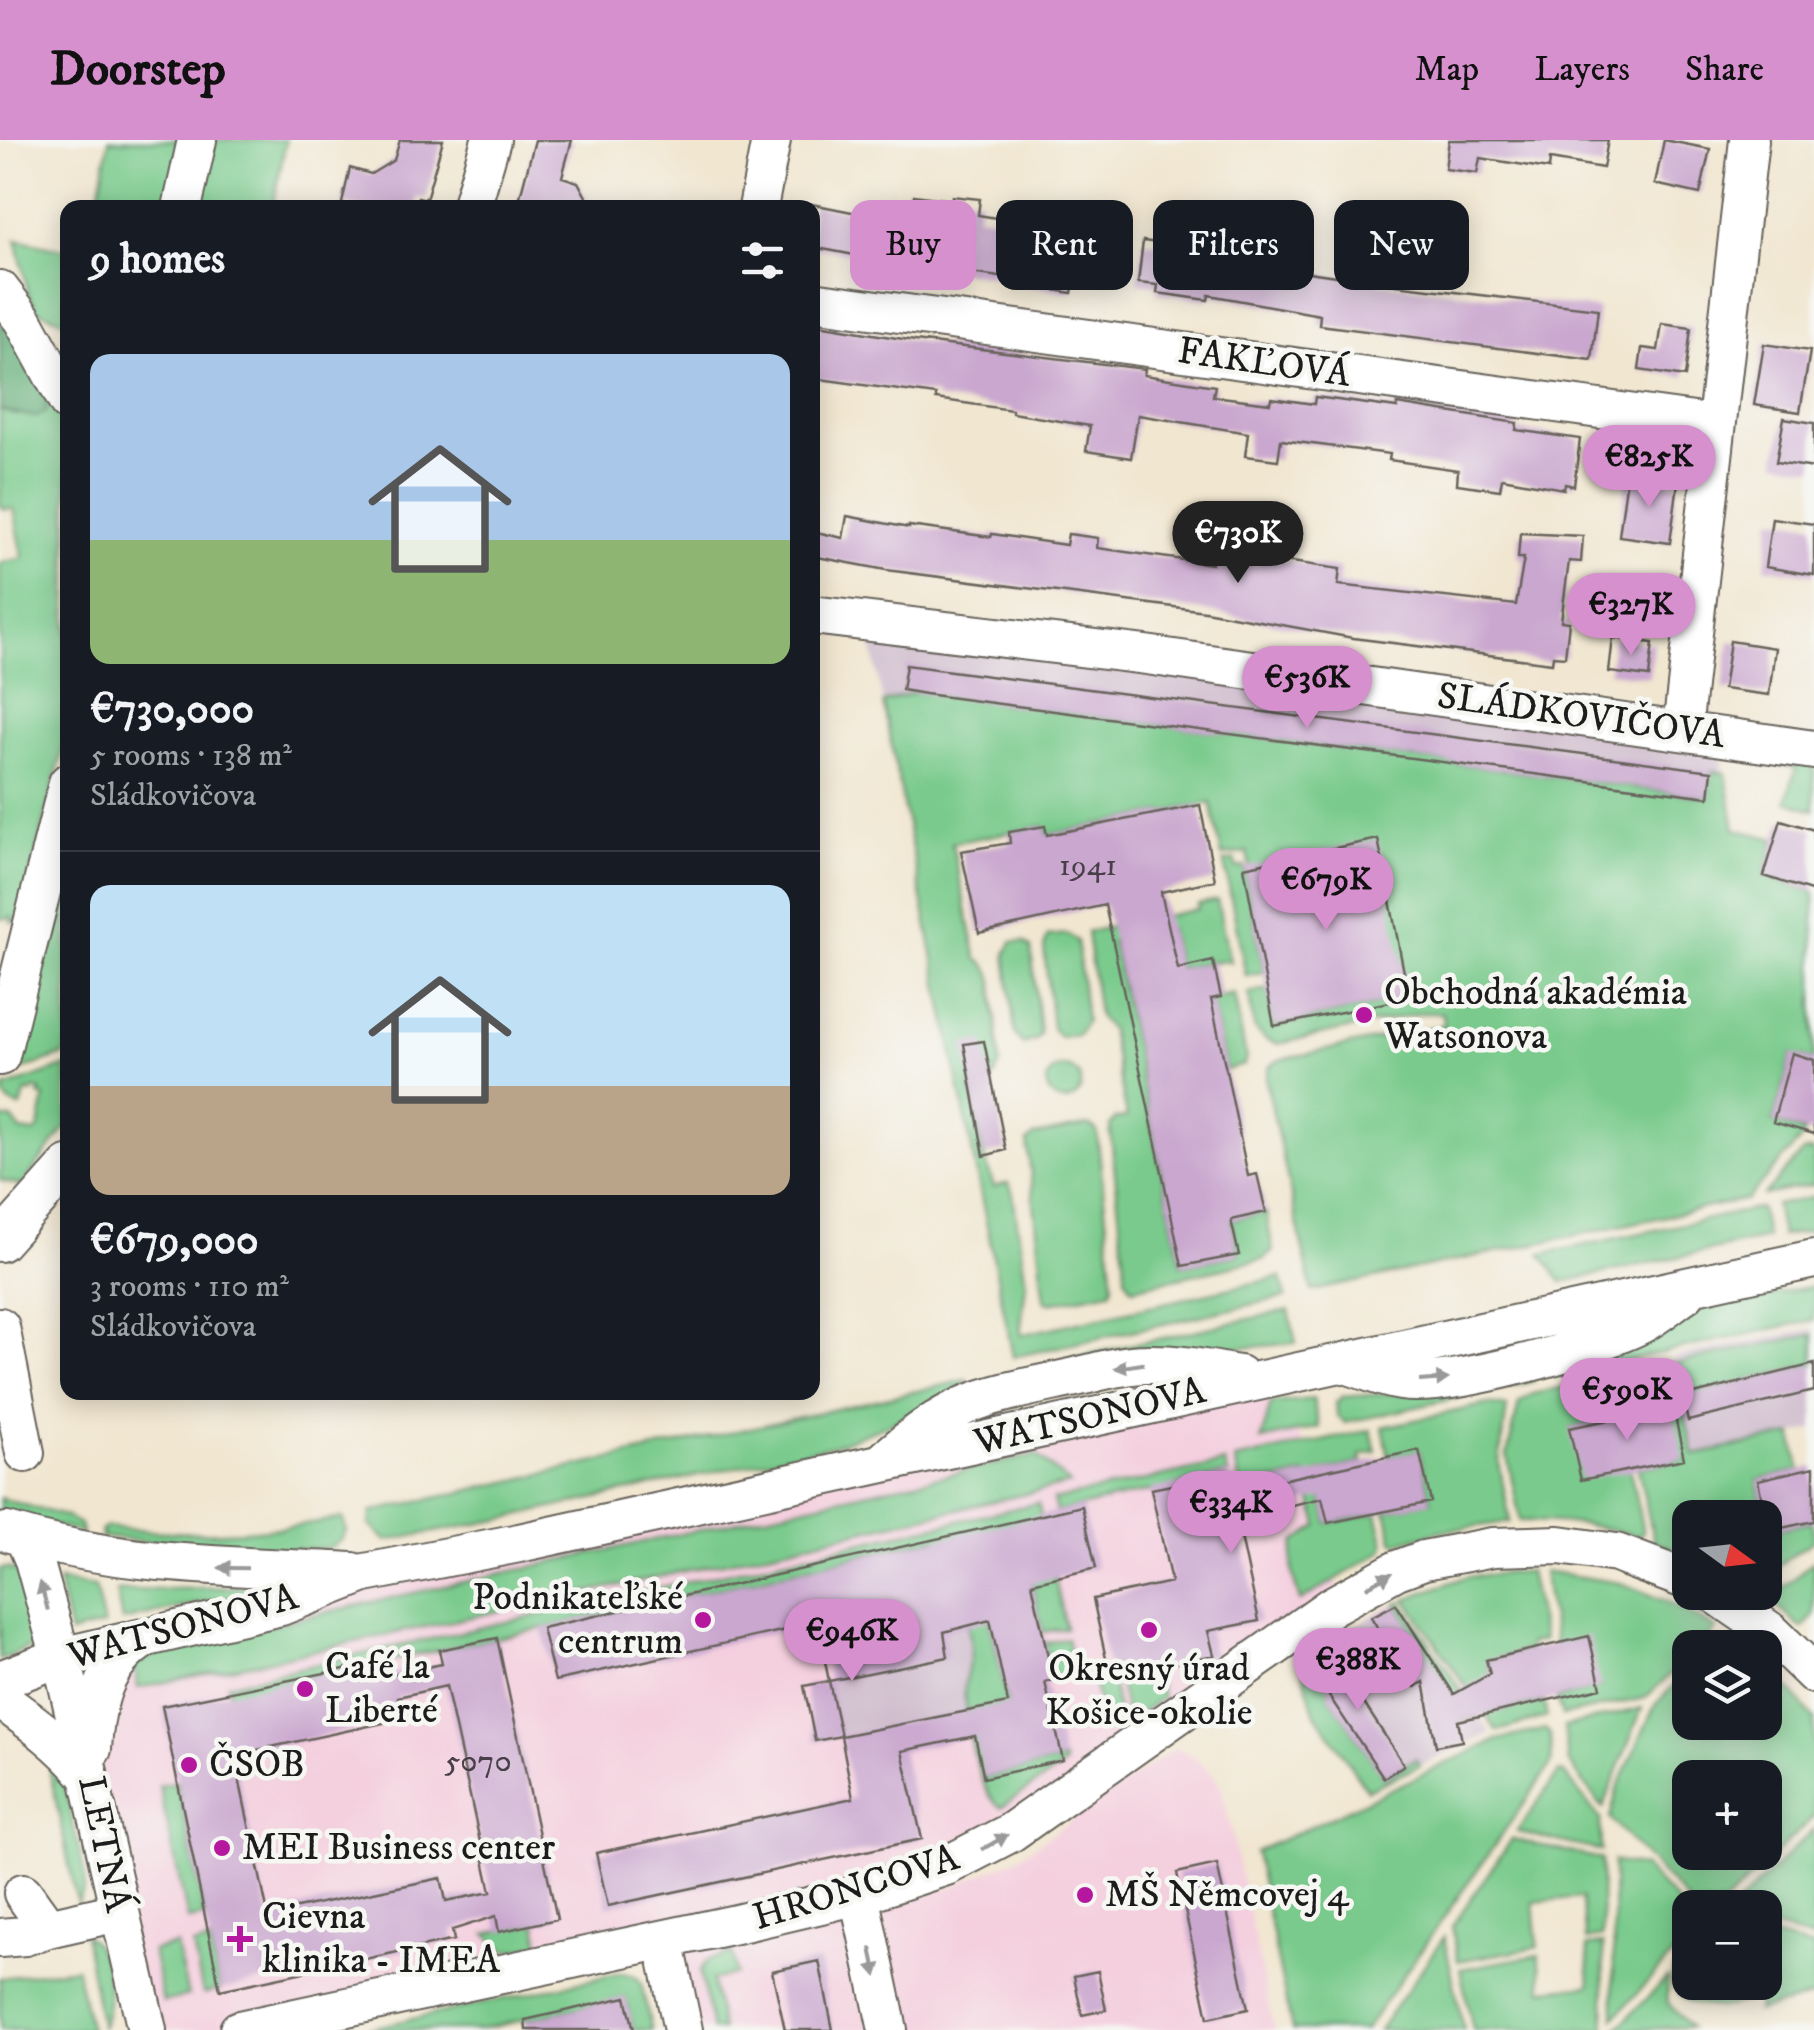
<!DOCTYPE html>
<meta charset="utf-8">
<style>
:root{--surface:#171b24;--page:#20242c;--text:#f1f3f6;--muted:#9ea1a6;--line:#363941;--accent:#d690ce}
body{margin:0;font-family:"IM FELL DW Pica",serif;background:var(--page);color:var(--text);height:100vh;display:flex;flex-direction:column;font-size:38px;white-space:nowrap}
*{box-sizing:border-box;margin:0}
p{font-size:32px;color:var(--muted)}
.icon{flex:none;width:55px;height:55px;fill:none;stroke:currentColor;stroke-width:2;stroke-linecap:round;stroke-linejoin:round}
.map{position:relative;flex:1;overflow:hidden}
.details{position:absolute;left:60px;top:60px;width:760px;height:1200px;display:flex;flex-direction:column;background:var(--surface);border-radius:20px;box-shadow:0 5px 25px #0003}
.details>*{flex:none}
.hud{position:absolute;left:850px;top:60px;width:812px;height:90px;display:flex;gap:20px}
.needle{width:65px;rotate:105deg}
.controls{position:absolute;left:1672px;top:1360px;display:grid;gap:20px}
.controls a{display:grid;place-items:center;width:110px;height:110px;border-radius:20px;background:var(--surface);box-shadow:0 5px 25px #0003;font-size:50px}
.price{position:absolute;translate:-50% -85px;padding:0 22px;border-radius:35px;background:var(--accent);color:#111;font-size:32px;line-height:65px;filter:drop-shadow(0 2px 5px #0008)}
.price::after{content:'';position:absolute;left:50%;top:60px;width:30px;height:22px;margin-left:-15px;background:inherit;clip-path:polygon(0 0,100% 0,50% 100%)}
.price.current{background:#222;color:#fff}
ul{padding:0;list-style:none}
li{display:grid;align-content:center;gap:20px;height:530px;padding:0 30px}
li+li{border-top:2px solid var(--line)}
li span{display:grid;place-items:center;height:310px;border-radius:20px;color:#555}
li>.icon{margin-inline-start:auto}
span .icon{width:180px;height:180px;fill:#fffc;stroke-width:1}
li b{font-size:42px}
h2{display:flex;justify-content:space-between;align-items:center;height:120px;padding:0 30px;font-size:42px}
.pill{padding:0 35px;border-radius:20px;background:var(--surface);box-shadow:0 5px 25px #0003;font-size:35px;line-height:90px}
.pill.current{background:var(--accent);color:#111}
header{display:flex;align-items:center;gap:60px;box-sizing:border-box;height:140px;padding:0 50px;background:var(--accent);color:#111}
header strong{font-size:48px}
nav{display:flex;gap:55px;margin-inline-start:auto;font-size:35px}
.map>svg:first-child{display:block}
</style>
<header>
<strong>Doorstep</strong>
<nav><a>Map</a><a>Layers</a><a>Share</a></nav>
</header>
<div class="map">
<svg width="1814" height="1890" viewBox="0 0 1814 1890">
<rect width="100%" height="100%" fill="#f6f6f2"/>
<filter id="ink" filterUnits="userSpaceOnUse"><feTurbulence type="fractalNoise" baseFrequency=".01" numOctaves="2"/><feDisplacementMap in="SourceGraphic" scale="20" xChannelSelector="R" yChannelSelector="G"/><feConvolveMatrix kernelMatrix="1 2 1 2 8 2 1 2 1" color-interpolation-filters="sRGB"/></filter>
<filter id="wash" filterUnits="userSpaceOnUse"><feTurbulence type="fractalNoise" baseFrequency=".0048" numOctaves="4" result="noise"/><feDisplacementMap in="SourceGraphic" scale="40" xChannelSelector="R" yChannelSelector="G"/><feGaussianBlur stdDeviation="2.25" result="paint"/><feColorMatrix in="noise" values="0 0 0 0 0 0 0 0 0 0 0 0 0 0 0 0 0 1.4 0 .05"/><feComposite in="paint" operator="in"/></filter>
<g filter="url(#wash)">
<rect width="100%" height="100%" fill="#f1e6d0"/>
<path fill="#f4cfde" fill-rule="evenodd" d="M1261 1239 1313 1317 1341 1461 1111 1623 859 1755 888 1890H683L664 1800 241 1890H147L95 1637 133 1505ZM955 1423 972 1510 964 1548 970 1595 841 1596 815 1600 829 1541 824 1516 895 1501Z
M1176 1608 1194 1617 1213 1634 1222 1649 1274 1890H894L878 1770 950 1747 1014 1720Z"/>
<path fill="#d0bdce" d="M869 493 1727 597 1718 660 915 552 883 563Z
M1814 1188V1290L1694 1315 1673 1217Z
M938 1398 955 1422 972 1510 964 1548 970 1595 841 1597 815 1601 805 1546 829 1541 824 1516 895 1501 875 1411Z
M1401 1461 1491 1593 1367 1650 1313 1569 1301 1523 1352 1487Z"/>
<path fill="#79ca8c" stroke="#4a7354" stroke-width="2.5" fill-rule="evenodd" d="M109 0H187L172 67 97 68Z
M207 0H286L273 67 192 68Z
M16 99 67 110V182L37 170 28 152Z
M49 247 68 283 67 594 18 783 11 782 12 777 0 779V423L23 418 14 369H3L0 364V270L17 275Z
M915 552 1708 657 1712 631 1726 633 1735 689 1775 699 1764 736 1814 752V920L1792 914 1773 982 1804 992 1803 997 1747 1059 1312 1151 1266 941 1269 927 1279 920 1444 885 1443 873H1422L1278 904C1248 896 1253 880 1249 853L1267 849 1275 886 1408 858 1249 726 1247 712 1222 716 1211 663 1047 695 1044 686 952 703 977 819 986 825 993 838 1000 925 992 940 971 946 984 1016 994 1047 1009 1043 1013 1054 1026 1143 1020 1195 1281 1137 1286 1157 1013 1217 883 563Z
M1775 623 1814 624V670L1786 661 1796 628Z
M67 693 68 899 64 915 9 934Z
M1235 720 1236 728 1244 727 1264 833 1246 836 1224 722Z
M1217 760 1230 822 1213 821 1178 829 1169 788 1112 801 1182 1126 1239 1115 1231 1080 1266 1072 1273 1111 1264 1119 1132 1148 1126 1138 1110 986 1115 979 1127 977 1110 890 1098 876 1087 792 1198 769V764Z
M1067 794 1077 801 1086 881 1078 895 1059 897 1052 888 1044 807 1048 796Z
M1012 802H1024L1031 808 1040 894 1036 900 1022 904 1015 894 1006 814Z
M1234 854 1246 918 1244 925 1226 930 1211 859Z
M67 926V986L21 1046 0 1040 1 979H12L21 991 35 993 39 988 45 957 39 955 41 951 34 949 32 953 26 951 21 967C11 965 7 962 3 953L5 948Z
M1047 944a17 17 0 1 1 34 0a17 17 0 1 1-34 0Z
M1089 985 1097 991 1113 1144 1111 1151 1050 1163 1045 1161 1027 1002 1034 996Z
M1811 1011 1814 1013V1045L1764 1055 1803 1012Z
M1814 1057V1091L1781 1096 1775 1065Z
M1760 1068 1767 1098 1562 1142 1541 1114Z
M1814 1146V1180L1581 1230 1578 1218 1699 1168Z
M1289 1170 1296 1203 1155 1216 1065 1231 1063 1220Z
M1814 1194V1224L1681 1258 1694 1315 1793 1295 1800 1330 1758 1340 1768 1391 1812 1382 1814 1400 1765 1435V1378H1690V1415L1654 1401 1638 1328 1683 1319 1641 1274 1634 1232Z
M1533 1235 1534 1241 1345 1283 1337 1276 1336 1262 1341 1261V1257L1421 1251Z
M1620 1235 1625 1263 1608 1267 1609 1280 1570 1288 1630 1330 1643 1392 1638 1396C1599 1385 1561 1380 1520 1381L1507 1315 1519 1263 1533 1254Z
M967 1240 963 1255 835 1305 499 1380 386 1401 370 1385 371 1372Z
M1313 1259 1319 1287 1261 1300 1271 1263Z
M1488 1264 1507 1267 1499 1322 1510 1382 1440 1391 1397 1403 1393 1401 1386 1371 1431 1361 1419 1311 1389 1317 1383 1287Z
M1371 1290 1376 1312 1361 1315 1362 1322 1317 1333 1328 1383 1377 1373 1385 1405 1383 1411 1300 1461C1293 1440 1289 1424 1295 1402L1318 1386 1306 1334 1241 1349 1235 1320Z
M1036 1315 1070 1344 631 1443 138 1548 134 1525 169 1507Z
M1225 1323 1228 1334 1056 1372 1053 1360Z
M0 1358 67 1377 80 1384 82 1393 0 1372Z
M1038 1363 1048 1407 970 1392 1008 1563 985 1638 1063 1620 1065 1625 1001 1667C978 1656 962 1570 965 1545 966 1532 972 1519 971 1507 969 1479 960 1451 955 1423L944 1425 937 1398 540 1489 230 1554 228 1544Z
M343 1378 346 1391 343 1398 330 1408 266 1411H232L102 1397 101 1390 107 1387C188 1397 263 1394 343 1378Z
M1050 1416 1066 1488 1043 1492 1027 1421Z
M1814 1421V1476L1802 1488 1769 1460Z
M7 1428 19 1431 38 1504 0 1520V1429Z
M1529 1431 1543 1500 1529 1504V1510L1487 1521 1499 1571 1544 1562 1547 1577 1497 1591 1406 1459 1465 1437Z
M1543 1431 1621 1443 1668 1462 1716 1489 1698 1507 1690 1508V1516L1645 1558 1562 1576 1557 1559 1601 1547 1555 1504Z
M58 1441 95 1447 104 1485 70 1494Z
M281 1445 122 1481 116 1451Z
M1401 1461 1479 1576 1458 1581 1453 1554 1396 1464Z
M1342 1494 1347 1510 1322 1515 1330 1557 1384 1638 1416 1619 1419 1626 1367 1650 1313 1569 1301 1523Z
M1067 1498 1075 1535 1053 1540 1045 1503Z
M1765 1524 1778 1535 1814 1579V1676L1722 1766H1692L1610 1679 1617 1650 1655 1565 1690 1529V1582H1765ZM1690 1638H1765V1712H1690Z
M1106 1532 1108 1540H1111L1121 1586 1104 1591 1092 1535Z
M1156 1532 1162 1558 1127 1582 1119 1542Z
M1642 1568 1603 1668 1568 1622 1564 1587Z
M1545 1589 1550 1594 1552 1623 1365 1890H1292L1255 1712 1497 1600Z
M52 1624 60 1629 63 1639 85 1736 84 1751 77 1763 50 1633Z
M1559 1632 1564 1633 1600 1679 1601 1711 1517 1692Z
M177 1642 205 1777 188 1780 159 1646Z
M1814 1689V1800L1765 1786V1768L1735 1767Z
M1512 1699 1601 1719 1602 1797 1586 1800 1581 1757 1534 1762 1538 1807 1458 1821 1452 1786Z
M1613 1721 1643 1727 1687 1773 1686 1801 1614 1878Z
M536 1783 540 1804 507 1812 486 1794Z
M84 1795C109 1805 115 1866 101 1887Z
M1765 1795 1814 1808V1857L1757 1871 1765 1842Z
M1444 1797 1464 1890H1379Z
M210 1802 220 1850 203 1854 193 1806Z
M1603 1804 1605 1890H1473L1460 1829 1539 1815 1543 1850 1590 1845 1587 1806Z
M176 1805 188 1856 163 1862 152 1811Z
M1690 1810V1842L1756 1843C1751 1890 1625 1863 1690 1810Z
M732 1813 736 1834 712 1840 722 1890H712L700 1832 707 1820Z
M76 1828 90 1890H0V1838Z
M621 1833 635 1836 641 1843 652 1890H634L626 1858 477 1890H362Z
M1667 1838 1668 1863 1690 1887 1616 1890Z"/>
<path fill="#62ae78" stroke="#3f654a" stroke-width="2.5" d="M0 176 49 247 46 272 36 277 0 270Z"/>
<g id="blocks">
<path fill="#caa7cf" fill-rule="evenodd" d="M400 0H443L426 59 418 57 415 68H361L342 63 350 28 371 34 394 20Z
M535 0H572L562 37 578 42 592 68H517Z
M1449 0H1608L1603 28 1550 19 1549 29 1480 18 1477 33 1445 29Z
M1664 0 1710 9 1700 54 1655 44Z
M914 55 951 60 952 56 980 59 978 75 1015 81 1014 87 1081 97 1072 153 1023 145V140L902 124 812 107V64L882 78 883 71 912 75Z
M1143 101 1204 109 1201 130 1258 139V135L1272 137 1273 127 1350 138 1351 132 1379 136 1378 143 1598 169 1592 220 1319 185 1320 175 1209 155 1208 160 1157 153 1158 145 1138 143Z
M812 184 915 201 1145 229 1144 235 1215 246 1213 256 1270 263 1271 258 1314 264 1315 257 1397 268V264L1517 283 1516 290 1580 299 1574 346 1565 344 1564 349 1502 338 1500 350 1457 344 1458 330 1389 320 1390 314 1281 300 1278 320 1245 316 1248 293 1138 275 1131 318 1086 311 1090 286 1012 273V270L936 259V255L812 238Z
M1662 184 1691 188 1685 237 1639 230 1642 208 1658 210Z
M1764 204 1810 211 1800 272 1754 265Z
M1784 278 1814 283V328L1776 322Z
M1627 337 1678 343 1670 403 1619 396Z
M847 376 909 388V386L991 397 992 394 1066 405 1068 394 1098 398 1097 408 1212 424 1213 418 1257 425 1258 417 1340 429 1338 445 1516 465 1524 418H1518L1520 393 1583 396 1581 422 1569 421 1561 481 1569 482 1565 517 1553 516 1552 523 1353 498 1205 471 886 430 812 416V391L843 398Z
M1772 378 1814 384V435L1765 427Z
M1613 498 1653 503 1649 537 1609 532Z
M1730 501 1775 508 1769 555 1723 549Z
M906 525 1712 631 1709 657 925 554 902 550Z
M1200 665 1215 740 1161 752 1178 829 1213 821 1221 857 1211 859 1226 930 1248 1036 1257 1034 1266 1072 1231 1080 1239 1115 1182 1126 1105 765 979 793 961 711 1010 703 1009 692 1045 686 1047 695Z
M1781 680 1814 690V752L1764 736Z
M1378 699 1409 858 1274 886 1244 727Z
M984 901 1006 1010 984 1016 964 904Z
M1792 913 1814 920V994L1773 982Z
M1814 1224V1251L1688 1281 1682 1257Z
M1673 1267 1684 1319 1581 1340 1569 1288Z
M1419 1310 1431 1362 1328 1383 1322 1358 1237 1378 1259 1481 1208 1491 1214 1515 1110 1537 1093 1459 1171 1442 1151 1349 1228 1334 1231 1351Z
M1814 1327V1381L1768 1391 1758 1340Z
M1082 1366 1096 1428 1032 1443 1053 1540 1045 1542 1063 1620 984 1638 975 1596 902 1611 922 1699 608 1766 596 1713 853 1658 841 1596 815 1601 804 1546 829 1541 841 1596 1008 1563 990 1480 944 1492 948 1517 829 1541 817 1483 555 1541 542 1488Z
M1396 1464 1454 1554 1490 1534 1486 1520 1589 1496 1601 1548 1458 1581 1462 1601 1436 1606 1424 1542 1415 1547 1371 1477Z
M497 1498 557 1779 499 1792 496 1776 452 1790 454 1800 220 1850 162 1566 384 1521 387 1535 442 1524 439 1510ZM446 1546 491 1752 446 1761 441 1738 268 1774 234 1615 397 1580 394 1565 399 1564 398 1557Z
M1346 1510 1354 1553 1356 1551 1404 1625 1384 1638 1329 1556 1321 1514Z
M1217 1724 1248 1869 1208 1878 1177 1733Z
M819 1821 833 1890H785L772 1831Z
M1098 1831 1106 1870 1082 1875 1074 1836Z
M626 1857 634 1890H526L525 1880Z"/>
</g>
</g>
<g filter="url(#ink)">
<use href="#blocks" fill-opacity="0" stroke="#67635b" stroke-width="2.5"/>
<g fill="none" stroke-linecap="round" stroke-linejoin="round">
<defs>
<path id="minor" d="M182 68 197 0
M471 68 491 0
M758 68 771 0
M0 150 23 180 68 262
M812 161 1716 285
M812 475 1146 515 1814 610
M1682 590 1749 0
M0 916 68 643
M0 1102 68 1026
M0 1187 25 1313
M1341 1223C1361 1228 1381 1238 1401 1241 1449 1249 1596 1207 1641 1184 1657 1176 1671 1163 1686 1153
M884 1321C950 1260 986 1256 1071 1238 1095 1233 1121 1224 1147 1224 1177 1223 1209 1230 1239 1235
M7 1392C126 1428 231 1425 353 1432
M24 1397 34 1420 66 1536 147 1890
M1713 1452 1771 1492 1814 1534
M0 1540 61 1517 281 1466 365 1433 519 1403 1814 1119
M0 1559C32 1582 62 1604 87 1634
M92 1609C95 1563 103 1523 145 1498
M23 1753 48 1788
M859 1755 888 1890
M0 1798 25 1796 48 1788 118 1772
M664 1800 683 1890
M239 1890 736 1784 859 1755 946 1726 1010 1693 1332 1466 1397 1430 1424 1420 1493 1407 1559 1405 1616 1413 1690 1441"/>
</defs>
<use href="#minor" stroke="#67635b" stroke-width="42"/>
<use href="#minor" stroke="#fff" stroke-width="38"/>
</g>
<defs><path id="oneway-solid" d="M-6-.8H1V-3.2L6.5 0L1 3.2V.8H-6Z" transform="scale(2.5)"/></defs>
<g fill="#999">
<use href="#oneway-solid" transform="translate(1129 1226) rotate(171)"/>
<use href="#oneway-solid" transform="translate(1434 1240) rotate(-4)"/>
<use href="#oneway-solid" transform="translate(233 1428) rotate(-179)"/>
<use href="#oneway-solid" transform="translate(1379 1440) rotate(-29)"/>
<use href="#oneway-solid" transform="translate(44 1456) rotate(-105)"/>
<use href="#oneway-solid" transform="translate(995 1702) rotate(-30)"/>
<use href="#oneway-solid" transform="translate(874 1822) rotate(78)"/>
</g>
</g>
<g fill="#b5179e" stroke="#f6f6f2" stroke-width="4">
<circle cx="1364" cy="875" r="10"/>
<circle cx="703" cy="1480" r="10"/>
<circle cx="1149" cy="1490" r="10"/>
<circle cx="305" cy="1549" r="10"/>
<circle cx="189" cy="1625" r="10"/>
<circle cx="222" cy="1708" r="10"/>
<circle cx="1085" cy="1755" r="10"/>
<path d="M235 1784h10v10h10v10h-10v10h-10v-10h-10v-10h10z"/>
</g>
<g text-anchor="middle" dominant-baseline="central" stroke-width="9" stroke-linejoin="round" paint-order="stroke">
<g font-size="32" fill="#483f49">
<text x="1088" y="726">1941</text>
<text x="478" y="1622">5070</text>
</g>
<g font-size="38" fill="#1c1c1c" stroke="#f6f6f2">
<text transform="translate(1264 223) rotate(8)">FAKĽOVÁ</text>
<text transform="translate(1581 576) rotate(8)">SLÁDKOVIČOVA</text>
<text transform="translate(1090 1277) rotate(-13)">WATSONOVA</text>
<text transform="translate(183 1487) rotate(-15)">WATSONOVA</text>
<text transform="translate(104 1704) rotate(78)">LETNÁ</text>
<text transform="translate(856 1748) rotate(-17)">HRONCOVA</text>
</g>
<g font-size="38" fill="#1c1c1c" stroke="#f6f6f2" text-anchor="start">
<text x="1384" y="853">Obchodná akadémia<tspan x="1384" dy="44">Watsonova</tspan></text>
<text x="683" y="1458" text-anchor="end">Podnikateľské<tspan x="683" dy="44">centrum</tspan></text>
<text x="325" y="1527">Café la<tspan x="325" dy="44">Liberté</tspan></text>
<text x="1149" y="1529" text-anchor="middle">Okresný úrad<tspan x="1149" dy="44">Košice-okolie</tspan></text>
<text x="209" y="1625">ČSOB</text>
<text x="242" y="1708">MEI Business center</text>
<text x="1105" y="1755">MŠ Němcovej 4</text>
<text x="262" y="1777">Cievna<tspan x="262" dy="44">klinika - IMEA</tspan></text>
</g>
</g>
</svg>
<div class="controls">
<a><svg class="needle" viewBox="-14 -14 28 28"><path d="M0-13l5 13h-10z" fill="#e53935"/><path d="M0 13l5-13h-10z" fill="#9ea1a6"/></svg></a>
<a><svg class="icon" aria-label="layers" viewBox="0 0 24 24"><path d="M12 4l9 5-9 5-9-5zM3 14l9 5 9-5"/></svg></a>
<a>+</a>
<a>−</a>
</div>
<b class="price" style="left:1649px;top:370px">€825K</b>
<b class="price current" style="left:1238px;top:446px">€730K</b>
<b class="price" style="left:1631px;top:518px">€327K</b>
<b class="price" style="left:1307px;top:591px">€536K</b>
<b class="price" style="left:1326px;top:793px">€679K</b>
<b class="price" style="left:1627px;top:1303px">€590K</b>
<b class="price" style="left:1231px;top:1416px">€334K</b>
<b class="price" style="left:852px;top:1544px">€946K</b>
<b class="price" style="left:1358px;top:1573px">€388K</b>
<div class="hud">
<a class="pill current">Buy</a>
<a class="pill">Rent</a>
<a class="pill">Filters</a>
<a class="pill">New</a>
</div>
<section class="details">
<h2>9 homes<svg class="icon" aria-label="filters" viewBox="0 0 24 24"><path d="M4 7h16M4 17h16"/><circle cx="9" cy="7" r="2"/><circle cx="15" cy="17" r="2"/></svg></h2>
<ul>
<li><span style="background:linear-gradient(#a9c7e8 60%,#8fb573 0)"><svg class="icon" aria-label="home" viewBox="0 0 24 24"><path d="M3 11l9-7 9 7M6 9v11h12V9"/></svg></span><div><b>€730,000</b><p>5 rooms · 138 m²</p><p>Sládkovičova</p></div></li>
<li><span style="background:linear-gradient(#bfe0f5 65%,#b9a48a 0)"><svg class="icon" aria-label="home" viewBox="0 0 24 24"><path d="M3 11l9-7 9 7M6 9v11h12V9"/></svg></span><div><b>€679,000</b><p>3 rooms · 110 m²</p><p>Sládkovičova</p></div></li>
</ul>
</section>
</div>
